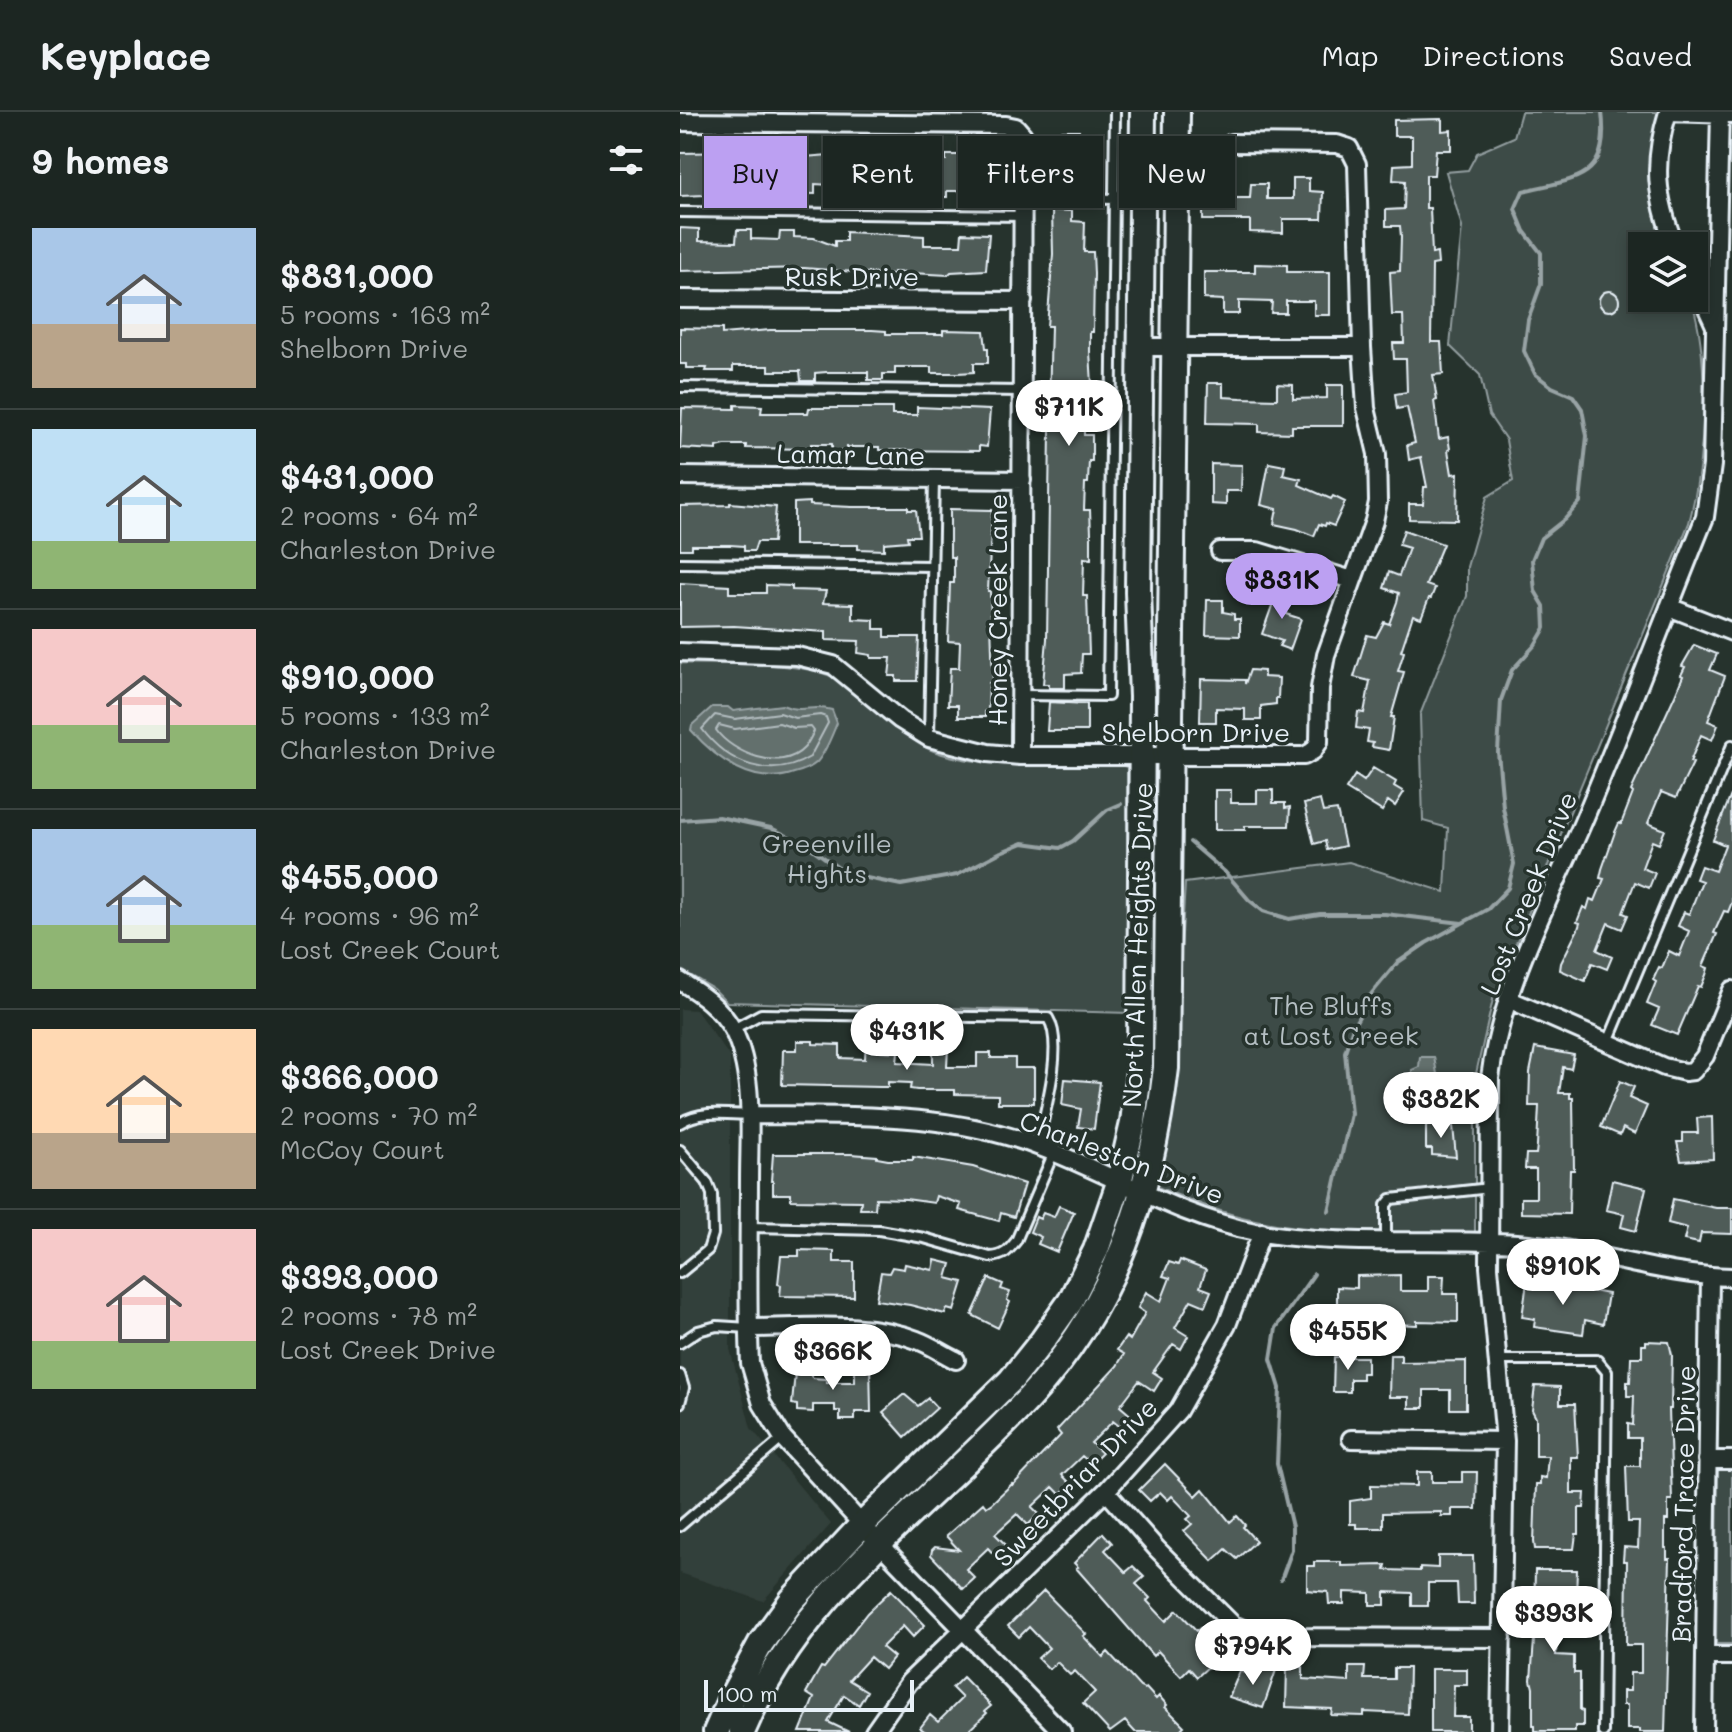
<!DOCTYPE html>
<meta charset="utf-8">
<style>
:root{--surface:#1c2622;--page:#29322f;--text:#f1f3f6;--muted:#a0a5a5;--line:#3a4340;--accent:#bca0f2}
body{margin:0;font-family:Mali,sans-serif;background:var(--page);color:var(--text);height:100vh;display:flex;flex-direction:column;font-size:30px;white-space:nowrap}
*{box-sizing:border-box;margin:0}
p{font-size:26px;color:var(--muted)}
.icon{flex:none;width:44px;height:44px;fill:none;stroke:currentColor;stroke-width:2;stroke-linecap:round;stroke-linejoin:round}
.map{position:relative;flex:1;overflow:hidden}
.drawer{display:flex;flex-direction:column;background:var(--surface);width:680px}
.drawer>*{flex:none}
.banner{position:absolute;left:24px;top:24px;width:760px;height:72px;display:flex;gap:16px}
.controls{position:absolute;left:948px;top:120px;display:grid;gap:16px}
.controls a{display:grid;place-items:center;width:80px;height:80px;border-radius:0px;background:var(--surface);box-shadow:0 4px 12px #0003,0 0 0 2px var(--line);font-size:40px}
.scale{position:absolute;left:24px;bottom:20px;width:210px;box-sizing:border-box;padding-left:8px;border:4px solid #e8f1f8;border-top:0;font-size:22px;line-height:28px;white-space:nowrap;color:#e8f1f8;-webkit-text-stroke:6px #26332d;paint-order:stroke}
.price{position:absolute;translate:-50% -68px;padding:0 18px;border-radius:28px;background:#fff;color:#222;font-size:26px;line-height:52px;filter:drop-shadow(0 2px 4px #0008)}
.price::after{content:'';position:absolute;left:50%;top:48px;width:24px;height:18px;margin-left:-12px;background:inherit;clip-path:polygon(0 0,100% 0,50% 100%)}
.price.active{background:var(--accent);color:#111}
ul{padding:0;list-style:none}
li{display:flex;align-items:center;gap:24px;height:200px;padding:0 32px}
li+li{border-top:2px solid var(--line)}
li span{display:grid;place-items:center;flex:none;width:224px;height:160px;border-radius:0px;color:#555}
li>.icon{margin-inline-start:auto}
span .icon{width:96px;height:96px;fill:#fffc;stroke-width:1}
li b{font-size:34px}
h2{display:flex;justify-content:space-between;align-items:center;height:96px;padding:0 32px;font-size:34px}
.pill{padding:0 28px;border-radius:0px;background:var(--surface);box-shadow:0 4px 12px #0003,0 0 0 2px var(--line);font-size:28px;line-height:72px}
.pill.active{background:var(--accent);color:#111}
header{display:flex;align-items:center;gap:48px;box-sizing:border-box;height:112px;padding:0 40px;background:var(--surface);border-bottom:2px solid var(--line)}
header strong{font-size:38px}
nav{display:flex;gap:44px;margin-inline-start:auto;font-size:28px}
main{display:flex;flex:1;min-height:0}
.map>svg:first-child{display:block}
</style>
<header>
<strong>Keyplace</strong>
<nav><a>Map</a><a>Directions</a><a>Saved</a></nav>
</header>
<main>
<section class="drawer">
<h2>9 homes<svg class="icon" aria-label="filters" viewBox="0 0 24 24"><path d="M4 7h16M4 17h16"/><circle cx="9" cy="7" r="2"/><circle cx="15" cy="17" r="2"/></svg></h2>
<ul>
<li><span style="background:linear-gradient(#a9c7e8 60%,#b9a48a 0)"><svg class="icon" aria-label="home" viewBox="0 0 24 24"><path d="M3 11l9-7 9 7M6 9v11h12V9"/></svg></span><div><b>$831,000</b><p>5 rooms · 163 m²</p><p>Shelborn Drive</p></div></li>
<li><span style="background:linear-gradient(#bfe0f5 70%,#8fb573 0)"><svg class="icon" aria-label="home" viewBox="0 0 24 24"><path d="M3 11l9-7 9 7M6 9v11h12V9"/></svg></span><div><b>$431,000</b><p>2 rooms · 64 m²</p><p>Charleston Drive</p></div></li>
<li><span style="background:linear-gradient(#f6c9c9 60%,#8fb573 0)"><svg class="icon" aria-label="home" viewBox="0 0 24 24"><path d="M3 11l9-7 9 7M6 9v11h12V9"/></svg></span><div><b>$910,000</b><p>5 rooms · 133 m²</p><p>Charleston Drive</p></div></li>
<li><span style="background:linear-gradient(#a9c7e8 60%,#8fb573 0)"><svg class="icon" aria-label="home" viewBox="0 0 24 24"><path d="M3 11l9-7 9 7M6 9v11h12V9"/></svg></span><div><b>$455,000</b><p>4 rooms · 96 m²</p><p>Lost Creek Court</p></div></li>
<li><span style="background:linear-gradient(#ffd9b3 65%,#b9a48a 0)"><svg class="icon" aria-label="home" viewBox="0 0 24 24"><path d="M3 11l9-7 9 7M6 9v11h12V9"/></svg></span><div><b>$366,000</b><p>2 rooms · 70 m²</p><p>McCoy Court</p></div></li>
<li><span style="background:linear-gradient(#f6c9c9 70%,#8fb573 0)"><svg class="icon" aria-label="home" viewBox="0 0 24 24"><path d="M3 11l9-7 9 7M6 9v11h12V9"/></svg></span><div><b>$393,000</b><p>2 rooms · 78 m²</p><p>Lost Creek Drive</p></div></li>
</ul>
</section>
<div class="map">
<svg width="1052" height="1620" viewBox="0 0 1052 1620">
<rect width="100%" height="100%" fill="#26332d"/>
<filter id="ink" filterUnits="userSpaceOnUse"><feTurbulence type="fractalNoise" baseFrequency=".0125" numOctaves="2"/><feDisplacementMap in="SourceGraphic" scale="16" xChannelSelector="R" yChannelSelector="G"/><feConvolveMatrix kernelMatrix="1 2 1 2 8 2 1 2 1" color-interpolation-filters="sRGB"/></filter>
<g filter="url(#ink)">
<path fill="#333f3a" d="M0 897 16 898 50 945V1237L71 1316 151 1412 83 1489 0 1461Z"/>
<path fill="#3e4b47" stroke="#939ea0" stroke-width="2" d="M841 0H979C963 57 966 78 983 134H962V186H1011C1031 249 1025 348 1009 411L813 887 795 966V1121C726 1119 646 1123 580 1109 543 1102 509 1088 475 1074L494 956 505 771 669 750 765 780 768 716 743 709 740 603 787 484V455L807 385 833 369 826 328 809 303 800 263 770 234 782 115 766 60 788 58 797 41 834 25Z
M0 551C44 553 112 548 151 564 188 580 212 620 249 637 295 658 385 651 437 652L447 655 450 901 47 890 34 877 0 857Z
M1038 1357 1052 1358V1532H1036Z"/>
<path fill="#636f6d" stroke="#98a3a5" stroke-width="2" d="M102 593C123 602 131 592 152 598L157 611C152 623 146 640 137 650 131 656 122 659 114 661 74 675 37 648 11 618L12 613 32 595H48L53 599Z
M740 945H754L757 962 762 966 757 976 760 992 752 1001 741 999 730 988 732 958 739 955Z"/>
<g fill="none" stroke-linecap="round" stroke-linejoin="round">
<path stroke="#b3bdc0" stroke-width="2" d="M100 601 115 606 140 603 146 605 148 611 130 645C91 669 48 652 22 617L35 603 55 607Z
M99 611 114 616 131 615 134 619C131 625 128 632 124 636 101 661 52 641 36 618L39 613 55 617Z"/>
<path stroke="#98a3a5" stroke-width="4" d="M0 708 39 705 91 716 128 734 167 762 221 773 277 763 321 740 343 731 380 736 393 729 427 698 441 692
M510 730 545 760 569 788 583 799 609 807 640 802H705L782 811
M649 1099 671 1002 665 940 673 915 692 881 717 851 746 831 808 797 828 776 834 752 823 695 818 640 821 588 832 558 855 533 865 516 864 494 855 479 852 448 861 426 885 407 900 390 907 324 902 297 893 284 872 275 855 262 844 239 848 208 861 172V141L844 119 835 97 843 79C896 66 930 69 922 0
M601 1468 612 1438V1415L597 1352 600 1276 591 1247 596 1216 634 1162"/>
</g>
<path fill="#505c59" stroke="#e8f1f8" stroke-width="2" d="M762 7V19L771 18V38H756L754 63H746V96H750L752 142 757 141 758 152 752 153 751 230H761L763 262 753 263 757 288 754 289 759 327 768 325 770 337 768 338 772 362 778 361 777 408 729 407V392H743L744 375H747L741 345 729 348 727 333 735 331 727 295 717 297 715 282 727 280 726 247H714L713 231H724L723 203H712L710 160 720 159 721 125 720 114H706V98L724 97 725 69 713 68 714 53 732 52V24H714V8Z
M382 18H399V29H412L414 66 404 65V77H376L374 73 372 51H375L376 26H387Z
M59 40H100L99 44 124 45 162 42 237 44 244 48H266V43H302V46H310V72H301V79H267V85H252V78H232L214 79V86H188V79L168 78V74L135 72V82L92 81 89 76H51V82L0 84V41Z
M613 66H629V79L643 80 642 107H603V121L570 120V108H523V72H539V86H570L571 72H587V87H613Z
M372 98 392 99V109L405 110 404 140H413L414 162 413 220H410V240L413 288H404V323H412V349H409L408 371H405L404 398H410L411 421V447L404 446 403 484H407L409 542H402L401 561 385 562V576H369V572H363L367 527 370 318H367V292H369L371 214H367L373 142Z
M0 116 19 117V129L56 130 57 118H71V127L99 128 100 120H114V125L134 126 155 134V129H166V120L244 124V133H281L282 121 309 122 306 158 271 160 268 163 213 160V163L124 156 0 159Z
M575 152 607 153V160H650V203H634V189H606V201H591L592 190 559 189V202H543V188L524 187V160H575Z
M919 189a10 10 0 1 1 20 0a10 10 0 1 1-20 0Z
M0 216 42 217V222L90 218H192L206 219V222H263V218L304 219 306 236H308V251H294V260L278 261H251V255H215V262H203V268H188V260H147L135 261V269H121L120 259H89V254H53V259H26L27 256H6V252H0Z
M528 271H543V285L561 286 597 287V272L613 273V287L647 286V273H663V314H612V321L579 320V312L527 311Z
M55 293 82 294 81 301H128L129 296H212V303H237V295L310 298 307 335 299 334V339L199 338V335H167V339H152V332H131V337L66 336V333H45L37 335V338L0 336 2 296 55 297Z
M589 351 605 354 603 363 621 367 619 373 651 387 653 384 665 390 654 414 646 411 645 414 639 412 634 424 617 417 594 412 597 397 581 393Z
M531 352 562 353 561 379H546V393L531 392Z
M130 390V393L172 395H228V398H236L239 424H227L228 429 204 431V438L178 437V433H114V391Z
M50 391 96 395 93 430H77L74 439H64V434L50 433H12V437H0V394L50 393Z
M270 397 312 398 308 479H310L313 571H309L308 599H305V605H278V593H268L270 556H279L280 530 268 529 270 471H274V445H270Z
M724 418 763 432 746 473 755 476 751 486H749L741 506 733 503 721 539 724 540 718 559 724 560 711 605H714L709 638 692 635 693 631 687 630 689 618 676 616 678 600 684 601 690 569 674 565 687 523 696 525 704 510 709 512 717 490 719 481 704 476 709 460 719 464 729 436 719 433Z
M0 471 49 474V481H86V473L112 474V478L146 479 143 491 173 492V507L194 508V517H205V525H239L237 569H216V564H209L211 546H191V543L178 541 179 529 146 528V520L54 514 0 515Z
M598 477 613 482 606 502 621 507 610 538 599 534 602 529 582 522Z
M527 488H543V500L554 502V507H560V524L526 523Z
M1014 533 1037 542 1030 558 1045 564 1028 609 1038 613 1032 628 1021 623 1010 650 1013 651 996 686 981 680 968 711 985 718 979 732 972 729 962 756 975 761 969 776 955 770 943 801 948 803 942 817 928 811 917 838 932 845 927 857 912 851 905 869 880 858 881 851 898 817 900 811 897 810 903 795 907 797 910 787 915 789 924 767 920 766 922 757 935 720 939 711 941 712 953 681 951 679 995 583 1003 564 1001 563 1005 555 1002 554Z
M570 558 584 559V565L599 566 598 586H596V592L581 594V608H565V597L536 596V610H520L521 567 565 568V572Z
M369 590 407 592V619H367Z
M693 656 716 670 714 674 724 680 715 694 708 689 702 699 666 677 675 663 684 669Z
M535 678H551V691H577V678H593V691H605V696L610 695 609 714H565V718H535Z
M1051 683 1052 790 1048 800 1044 799 1034 821 1037 822 1023 854 1028 856 1026 863 1021 875 1018 874 997 923 972 913 979 897 967 892 976 870 973 868 979 855 982 856 989 839 999 844 1009 819 998 814 1004 800 1009 802 1022 769 1016 767 1021 754 1035 759 1045 733 1033 728Z
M640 688 643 700 657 698 665 734 647 738 645 729 634 732 624 692Z
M186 926H201V939L218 940 217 950 253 952V935L268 936 267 955H297V941H311V946H335V956H354V991H318V983L275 982V978H237L230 977 231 971 208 970V975H200L102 973 103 938H117V929H133V932L160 933V946L185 947Z
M855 936 894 943 891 957 883 955 879 981H890V986H893L894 1058H890L889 1102 841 1101V1086H856V1057H845L846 1042H856L857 1033 859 994H849L850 960Z
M385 967 420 970 414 1017 398 1015 401 997 382 993Z
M940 969 954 975 949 986 967 994 955 1022 943 1016 940 1023 921 1015Z
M1032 1005 1033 1047 1001 1049 997 1030H1003V1021H1018L1017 1006Z
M746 1013 773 1014 776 1045 752 1043V1037H746Z
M93 1042H171L197 1044V1046L208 1048H233V1045L293 1055 344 1072 334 1105 321 1101 319 1109 279 1098 281 1092 256 1084 254 1091 226 1087 196 1086 195 1097H180L181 1089 111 1088V1082H93V1069H91Z
M932 1068 966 1076 956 1119 941 1115 944 1102 926 1098Z
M993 1087 1036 1096H1052V1122L1021 1121 1019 1131 1004 1128 1007 1116 988 1111Z
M379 1094 394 1100 377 1140 358 1132 361 1125 350 1120 356 1105 360 1107 363 1101 374 1105Z
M119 1138 154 1139V1150H174V1185L100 1184 101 1173 98 1172 101 1144H119Z
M255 1148 271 1152 267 1166 283 1170 274 1199 267 1197 265 1202 230 1193 196 1188 201 1160 209 1161 212 1155 224 1157 225 1152 253 1158Z
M500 1148 526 1158 520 1175 531 1179 525 1194 511 1188 495 1216 508 1224 501 1237 493 1232 473 1260 482 1266 474 1279 459 1269 440 1294 454 1306 444 1318 433 1309 411 1331 422 1341 411 1352 402 1344 382 1363 391 1372 380 1382 373 1375 352 1395 359 1402 348 1413 337 1402 315 1422 327 1434 316 1445 308 1436 286 1457 295 1466 283 1477 251 1443 252 1438 255 1435 279 1438 266 1424 303 1391 306 1395 312 1391 332 1372 333 1373 381 1323 377 1318 437 1254 444 1242 437 1238 446 1225 450 1228 465 1201 458 1196 466 1180 481 1189 490 1166 483 1164 489 1150 498 1153Z
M720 1163V1179H748V1164H764L763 1182H778V1210L737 1209V1213L657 1210V1175L677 1176V1164Z
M309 1166 323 1172 321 1177 330 1180 327 1188 330 1190 318 1216 292 1203Z
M855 1169 900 1180 901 1177 928 1182 923 1212 905 1208 903 1222 854 1215 855 1207 842 1205 847 1170 855 1171Z
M966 1229 989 1230 992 1243 991 1297H989L992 1388H988V1408H985V1436H987V1447H990L985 1620H960V1617H947V1593H943V1579H950V1561H961V1533H946L947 1449H943L944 1435 958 1436 959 1410H948L946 1354H960V1326H948V1312L953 1313 954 1284H947V1270H950L951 1245H962V1233H966Z
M710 1243H721V1250L786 1249V1297H770V1278H744V1296H729V1285H709Z
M654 1245H687V1261H682V1267H670V1280H653Z
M116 1250 131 1251V1264L133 1266 146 1267V1270H175V1256H178L179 1251H190L191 1300H175V1308H160V1299H155V1293H133V1300L117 1299V1293L112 1292Z
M855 1274 880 1275V1292H895L898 1345H891V1381H905L904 1396H899V1422H896L894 1437H855L854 1430 856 1372H860V1365L866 1366 868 1344H856V1306L852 1298Z
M224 1282 238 1294 248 1286 257 1296 225 1325 203 1300Z
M485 1352 516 1384 523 1377 550 1410 557 1404 565 1413 563 1415 576 1429 557 1447 546 1437 533 1449 504 1419 512 1412 507 1407 511 1404 492 1384 488 1388 480 1380 470 1389 459 1378Z
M737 1360H752V1370H782V1360H797L796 1397H772V1404H761V1400L703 1401V1416H676V1412H670V1389L691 1386V1373L737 1374Z
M423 1421 432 1431 425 1438 446 1460 453 1454 464 1465 456 1472 470 1486 467 1489 486 1509 497 1498 517 1519 520 1516 531 1528 521 1537 529 1546 524 1550 528 1555 517 1565 509 1556 501 1564 478 1539 473 1544 396 1456 398 1455 394 1451Z
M758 1444H793L794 1492H778L777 1471H748V1494H732V1481L705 1480V1493H690V1481L664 1480V1492H649L648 1480 627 1478V1454H634V1450H661V1454L706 1453 705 1458 740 1459V1455L758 1456Z
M855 1458H897L895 1512H878L876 1543 894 1544V1561H900V1598L903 1599V1614H895V1619H855V1613H853V1576L851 1568 854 1528 853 1520H851V1504H854Z
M211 1478 245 1513 233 1525 223 1514 202 1535 214 1545 204 1557 190 1545 169 1568 187 1579 179 1593 164 1583 148 1610 169 1620H120L134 1586 126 1581 141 1555 144 1556 187 1501Z
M364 1479 406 1522 403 1524 423 1545 428 1540 460 1575 464 1577 466 1576 476 1587 479 1584 487 1593 485 1595 504 1614 498 1620H455L445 1609 430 1620 403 1591 415 1580 395 1559 390 1563 377 1550 369 1557 358 1546 369 1536 349 1515 339 1525 328 1514Z
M582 1553 596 1558 583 1596 549 1585 560 1559 578 1565Z
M607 1554 623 1555V1567L669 1570V1555H685L684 1567H714V1556H729L728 1602 684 1600V1604L651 1603 652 1597 606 1595Z
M751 1557H787V1573H774L773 1605H789V1620H751Z
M283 1565 311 1594 305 1599 307 1601 287 1620H246L240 1616 250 1603 258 1610 282 1586 272 1576Z"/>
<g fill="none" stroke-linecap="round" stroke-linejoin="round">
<defs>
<path id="lane" d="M344 85 434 87
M0 100 343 104
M0 275 342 279
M0 451 252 454
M340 583 428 584 435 0
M249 626 254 367
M53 917 81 902 368 906C385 933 364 1004 357 1034
M928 930 1052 633
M0 1011C20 998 46 1002 69 1003
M0 1038 27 1070 32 1082 33 1122 28 1138 0 1161
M69 1115 199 1118 244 1126 310 1145C324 1144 328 1139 336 1129L374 1040
M706 1128V1093L711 1087 810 1076
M0 1231 18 1219 37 1214 69 1216
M819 1248H917L927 1260 923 1620
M0 1263 4 1276 0 1291
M0 1414 103 1326"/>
<path id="street" d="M988 0C972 52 976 85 995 134
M988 0 1052 2
M0 10 326 13 336 15 343 23 340 644
M1014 168 1035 214
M0 187 343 189
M460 235H682
M0 364 342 368
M540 439H577L672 468
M989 495 1052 520
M0 540 117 544 153 553 220 608 249 626 308 641 340 644H624L633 639 639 630 640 576 646 543 694 409 698 390 697 342 686 296 682 235 677 52 669 36 657 32 552 31
M0 869C21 882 41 896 53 918 75 962 69 1021 69 1068 69 1129 67 1190 70 1251L82 1292 103 1326 199 1431 382 1620
M828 887 984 955 1005 960 1013 959 1025 944 1052 878
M69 1003C170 1004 272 999 368 1038 437 1065 502 1106 576 1120 662 1135 751 1126 837 1131 910 1136 979 1164 1052 1165
M69 1216C123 1216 186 1208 237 1228 251 1233 263 1242 276 1248
M671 1327 825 1329
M1027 1348H1052
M426 1379 477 1437 553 1513 572 1521 592 1525 822 1526
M1025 1544H1052
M194 1620 229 1570 426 1379 498 1299 547 1213 582 1120
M820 1620 825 1329 809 1155 810 966C822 874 867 794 903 710 946 609 984 506 1025 405L1032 353 1040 0
M1024 1620 1030 1165"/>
<path id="secondary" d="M36 1620 50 1588 81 1531 112 1488 182 1413 331 1268 363 1228 390 1190 416 1138 439 1071 453 1011 460 950 462 585 458 480 463 0
M62 1620C121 1479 248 1395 349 1286 436 1192 471 1081 486 956L497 0"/>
</defs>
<use href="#lane" stroke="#e8f1f8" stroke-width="14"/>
<use href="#street" stroke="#e8f1f8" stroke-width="22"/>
<use href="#secondary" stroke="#e8f1f8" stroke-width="30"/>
<use href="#lane" stroke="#26332d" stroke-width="8"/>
<use href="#street" stroke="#26332d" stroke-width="16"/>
<use href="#secondary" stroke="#26332d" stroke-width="24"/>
</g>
</g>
<g text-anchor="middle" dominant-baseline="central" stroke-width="7" stroke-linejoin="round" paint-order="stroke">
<g font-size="26" fill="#e8f1f8" stroke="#26332d">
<text x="172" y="164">Rusk Drive</text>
<text transform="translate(171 342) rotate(1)">Lamar Lane</text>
<text transform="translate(317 498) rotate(-90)">Honey Creek Lane</text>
<text x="516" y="620">Shelborn Drive</text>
<text transform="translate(848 781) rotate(-68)">Lost Creek Drive</text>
<text transform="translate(457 833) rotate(-88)">North Allen Heights Drive</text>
<text transform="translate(442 1045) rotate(21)">Charleston Drive</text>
<text transform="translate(395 1370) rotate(-46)">Sweetbriar Drive</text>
<text transform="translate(1003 1392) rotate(-89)">Bradford Trace Drive</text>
</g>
<g font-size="26" fill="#b5bfc3" stroke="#26332d">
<text x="147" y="731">Greenville<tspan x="147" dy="30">Hights</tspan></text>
<text x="651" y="893">The Bluffs<tspan x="651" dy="30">at Lost Creek</tspan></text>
</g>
</g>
</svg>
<div class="controls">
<a><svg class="icon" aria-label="layers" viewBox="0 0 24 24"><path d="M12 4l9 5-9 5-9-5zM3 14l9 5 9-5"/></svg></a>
</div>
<div class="scale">100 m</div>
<b class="price" style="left:389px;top:336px">$711K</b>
<b class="price active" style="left:602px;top:509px">$831K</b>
<b class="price" style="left:227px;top:960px">$431K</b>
<b class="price" style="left:761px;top:1028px">$382K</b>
<b class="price" style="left:883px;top:1195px">$910K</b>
<b class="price" style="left:668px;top:1260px">$455K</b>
<b class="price" style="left:153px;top:1280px">$366K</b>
<b class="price" style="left:874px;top:1542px">$393K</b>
<b class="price" style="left:573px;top:1575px">$794K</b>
<div class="banner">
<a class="pill active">Buy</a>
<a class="pill">Rent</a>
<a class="pill">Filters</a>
<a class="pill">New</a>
</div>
</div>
</main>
